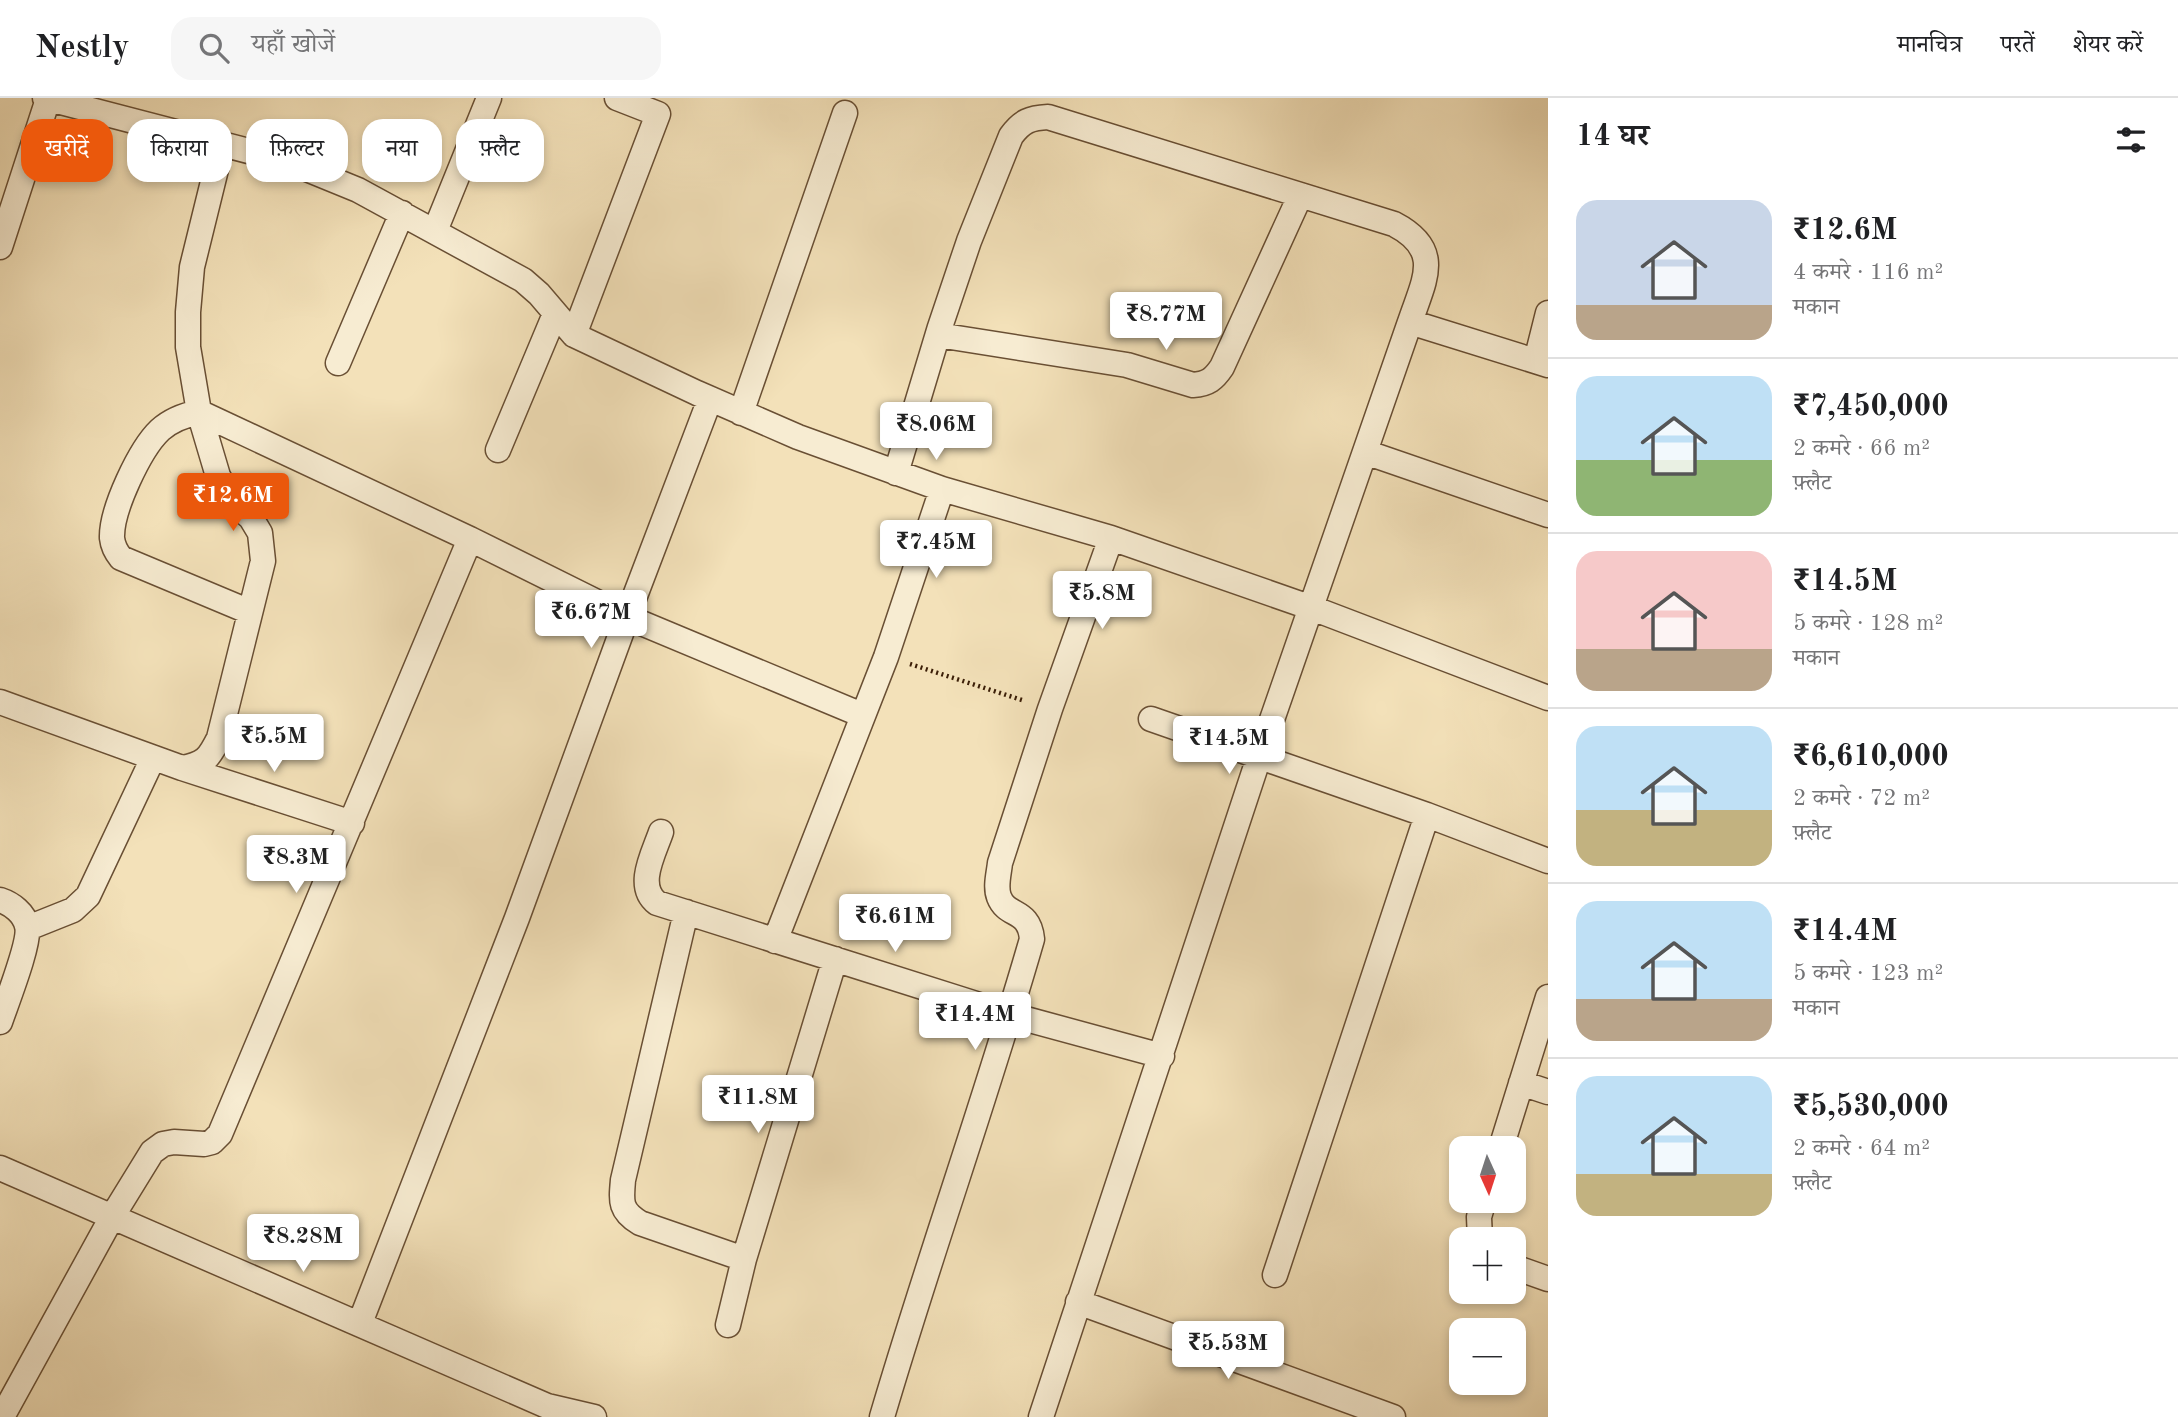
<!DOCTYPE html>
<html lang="hi">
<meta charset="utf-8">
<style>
:root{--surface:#fff;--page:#f6f6f6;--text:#202124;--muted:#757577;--line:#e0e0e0;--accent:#ea580c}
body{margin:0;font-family:"Old Standard TT","Noto Serif Devanagari",serif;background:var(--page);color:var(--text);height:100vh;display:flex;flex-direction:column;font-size:26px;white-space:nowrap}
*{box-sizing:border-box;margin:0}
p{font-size:23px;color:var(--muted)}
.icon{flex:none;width:38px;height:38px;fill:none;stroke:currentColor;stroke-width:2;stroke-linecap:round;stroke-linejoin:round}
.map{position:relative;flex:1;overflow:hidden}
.drawer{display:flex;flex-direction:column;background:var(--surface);width:630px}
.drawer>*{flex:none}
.guide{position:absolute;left:21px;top:21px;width:665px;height:63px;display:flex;gap:14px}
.needle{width:46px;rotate:177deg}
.buttons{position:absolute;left:1449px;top:1038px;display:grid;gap:14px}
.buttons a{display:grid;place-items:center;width:77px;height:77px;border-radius:14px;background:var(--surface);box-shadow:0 4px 10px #0003;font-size:35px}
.price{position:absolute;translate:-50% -60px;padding:0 16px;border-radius:7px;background:#fff;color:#222;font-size:23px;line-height:46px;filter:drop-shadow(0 2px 4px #0008)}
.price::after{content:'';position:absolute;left:50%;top:42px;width:21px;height:16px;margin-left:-10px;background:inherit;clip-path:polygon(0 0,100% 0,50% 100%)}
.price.active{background:var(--accent);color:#fff}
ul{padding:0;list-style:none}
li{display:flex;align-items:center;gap:21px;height:175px;padding:0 28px}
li+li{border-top:2px solid var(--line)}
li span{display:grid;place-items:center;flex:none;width:196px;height:140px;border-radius:21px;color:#555}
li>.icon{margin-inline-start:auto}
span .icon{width:84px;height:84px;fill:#fffc;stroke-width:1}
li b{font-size:30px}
h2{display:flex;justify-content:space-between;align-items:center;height:84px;padding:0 28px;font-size:30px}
.pill{padding:0 24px;border-radius:21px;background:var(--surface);box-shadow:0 4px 10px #0003;font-size:24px;line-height:63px}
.pill.active{background:var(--accent);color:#fff}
header{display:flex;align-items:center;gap:42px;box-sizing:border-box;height:98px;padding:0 35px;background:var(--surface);border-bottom:2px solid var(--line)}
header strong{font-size:33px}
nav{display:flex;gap:38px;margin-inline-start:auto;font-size:24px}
.search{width:490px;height:63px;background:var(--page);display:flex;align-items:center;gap:18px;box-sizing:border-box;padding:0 24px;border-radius:21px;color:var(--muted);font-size:26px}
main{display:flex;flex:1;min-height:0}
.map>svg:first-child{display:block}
</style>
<header>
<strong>Nestly</strong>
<div class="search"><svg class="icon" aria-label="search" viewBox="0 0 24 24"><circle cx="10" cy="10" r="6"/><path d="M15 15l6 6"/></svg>यहाँ खोजें</div>
<nav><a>मानचित्र</a><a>परतें</a><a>शेयर करें</a></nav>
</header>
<main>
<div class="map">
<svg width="1548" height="1319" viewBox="0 0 1548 1319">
<rect width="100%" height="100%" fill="#f3e1b9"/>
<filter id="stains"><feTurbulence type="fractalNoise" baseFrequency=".00286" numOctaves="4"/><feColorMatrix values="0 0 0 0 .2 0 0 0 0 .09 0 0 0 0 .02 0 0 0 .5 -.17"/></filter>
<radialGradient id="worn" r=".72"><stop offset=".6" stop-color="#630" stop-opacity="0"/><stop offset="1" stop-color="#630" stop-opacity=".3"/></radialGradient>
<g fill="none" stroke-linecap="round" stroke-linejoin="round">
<defs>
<path id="minor" d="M45 0 287 63 358 92 523 182 539 196 574 237
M617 0 658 16 574 237 697 295 798 339 942 391 1111 440 1312 510 1548 600
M435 133 489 0
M0 149 48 1
M938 237 1127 267 1193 287C1208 286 1214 281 1222 269L1300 98
M1536 263 1548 215
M338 265 402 115
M741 315 845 15
M498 352 555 216
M1365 354 1548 417
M896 375 940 229 969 143 1011 38C1022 23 1030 20 1048 19L1394 126C1444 152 1424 182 1410 224
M250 514 121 460C116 454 113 449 112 440 111 412 140 351 160 332 171 322 185 317 199 314L470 441 627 519 862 617
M0 604 182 670C205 666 209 660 219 640L263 463 260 435 251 420 231 402 218 378 199 314 188 249V214L192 169 222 47
M1151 621 1427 717 1548 763
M182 670 352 725
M661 734C654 755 635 788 657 805L1011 917 1162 958
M0 802C12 806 24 815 27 828 31 843 6 906 0 924
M686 814 623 1082C621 1104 620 1113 640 1125L744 1161
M28 830 73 812 88 798 153 660
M775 843 886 559 942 391
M1521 985 1548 994
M1501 1050 1548 899
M0 1070 547 1308 594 1319
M1480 1141 1479 1119 1484 1102
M1514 1169 1548 1181
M1275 1177 1427 717
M1078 1204 1393 1319
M360 1225 517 820 627 519 710 301
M728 1227 744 1161 835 861
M2 1319 112 1119 152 1054 163 1046 174 1044 204 1046 212 1044 220 1036C302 837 388 640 470 441
M882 1319C929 1159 986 1001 1032 841 1029 810 1007 820 999 799 995 789 999 775 1000 765L1050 611 1111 440
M1041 1319 1259 659 1410 224 1548 267"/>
</defs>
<use href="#minor" stroke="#694f34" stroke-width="27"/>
<path stroke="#3b1e07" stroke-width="4.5" stroke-dasharray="2 3.5" stroke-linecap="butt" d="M910 566 1025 603"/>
<use href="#minor" stroke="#f7ecd2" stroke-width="24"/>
</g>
<rect width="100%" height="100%" filter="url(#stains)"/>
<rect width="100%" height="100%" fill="url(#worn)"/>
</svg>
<div class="buttons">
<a><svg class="needle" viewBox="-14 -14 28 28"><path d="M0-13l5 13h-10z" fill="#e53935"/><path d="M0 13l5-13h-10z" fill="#757577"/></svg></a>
<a>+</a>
<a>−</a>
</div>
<b class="price" style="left:1166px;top:254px">₹8.77M</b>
<b class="price" style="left:936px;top:364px">₹8.06M</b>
<b class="price active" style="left:233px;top:435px">₹12.6M</b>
<b class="price" style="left:936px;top:482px">₹7.45M</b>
<b class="price" style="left:1102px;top:533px">₹5.8M</b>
<b class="price" style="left:591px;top:552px">₹6.67M</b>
<b class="price" style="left:274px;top:676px">₹5.5M</b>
<b class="price" style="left:1229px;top:678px">₹14.5M</b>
<b class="price" style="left:296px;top:797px">₹8.3M</b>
<b class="price" style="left:895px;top:856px">₹6.61M</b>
<b class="price" style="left:975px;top:954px">₹14.4M</b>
<b class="price" style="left:758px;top:1037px">₹11.8M</b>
<b class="price" style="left:303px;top:1176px">₹8.28M</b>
<b class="price" style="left:1228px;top:1283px">₹5.53M</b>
<div class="guide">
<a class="pill active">खरीदें</a>
<a class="pill">किराया</a>
<a class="pill">फ़िल्टर</a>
<a class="pill">नया</a>
<a class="pill">फ़्लैट</a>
</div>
</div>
<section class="drawer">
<h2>14 घर<svg class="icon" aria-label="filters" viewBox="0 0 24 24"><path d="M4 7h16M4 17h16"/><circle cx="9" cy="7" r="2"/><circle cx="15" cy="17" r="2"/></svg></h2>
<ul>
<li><span style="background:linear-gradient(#c9d6e8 75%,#b9a48a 0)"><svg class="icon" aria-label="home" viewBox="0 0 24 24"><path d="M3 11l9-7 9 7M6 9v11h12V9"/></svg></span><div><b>₹12.6M</b><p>4 कमरे · 116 m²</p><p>मकान</p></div></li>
<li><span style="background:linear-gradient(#bfe0f5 60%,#8fb573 0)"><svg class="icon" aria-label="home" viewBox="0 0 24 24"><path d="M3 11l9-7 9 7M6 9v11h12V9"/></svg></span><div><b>₹7,450,000</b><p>2 कमरे · 66 m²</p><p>फ़्लैट</p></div></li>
<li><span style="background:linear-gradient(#f6c9c9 70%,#b9a48a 0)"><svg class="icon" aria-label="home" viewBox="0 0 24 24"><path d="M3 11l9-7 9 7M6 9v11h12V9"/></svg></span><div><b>₹14.5M</b><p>5 कमरे · 128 m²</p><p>मकान</p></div></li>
<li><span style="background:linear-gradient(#bfe0f5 60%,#c2b280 0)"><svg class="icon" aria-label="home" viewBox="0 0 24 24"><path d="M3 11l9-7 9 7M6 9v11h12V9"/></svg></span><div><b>₹6,610,000</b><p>2 कमरे · 72 m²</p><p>फ़्लैट</p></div></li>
<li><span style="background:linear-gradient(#bfe0f5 70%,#b9a48a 0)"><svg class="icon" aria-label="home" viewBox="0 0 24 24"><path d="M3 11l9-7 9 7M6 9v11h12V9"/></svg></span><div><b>₹14.4M</b><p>5 कमरे · 123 m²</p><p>मकान</p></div></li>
<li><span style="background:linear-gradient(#bfe0f5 70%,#c2b280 0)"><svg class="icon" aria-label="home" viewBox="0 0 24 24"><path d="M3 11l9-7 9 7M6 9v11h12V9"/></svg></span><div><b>₹5,530,000</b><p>2 कमरे · 64 m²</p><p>फ़्लैट</p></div></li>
</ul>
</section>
</main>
